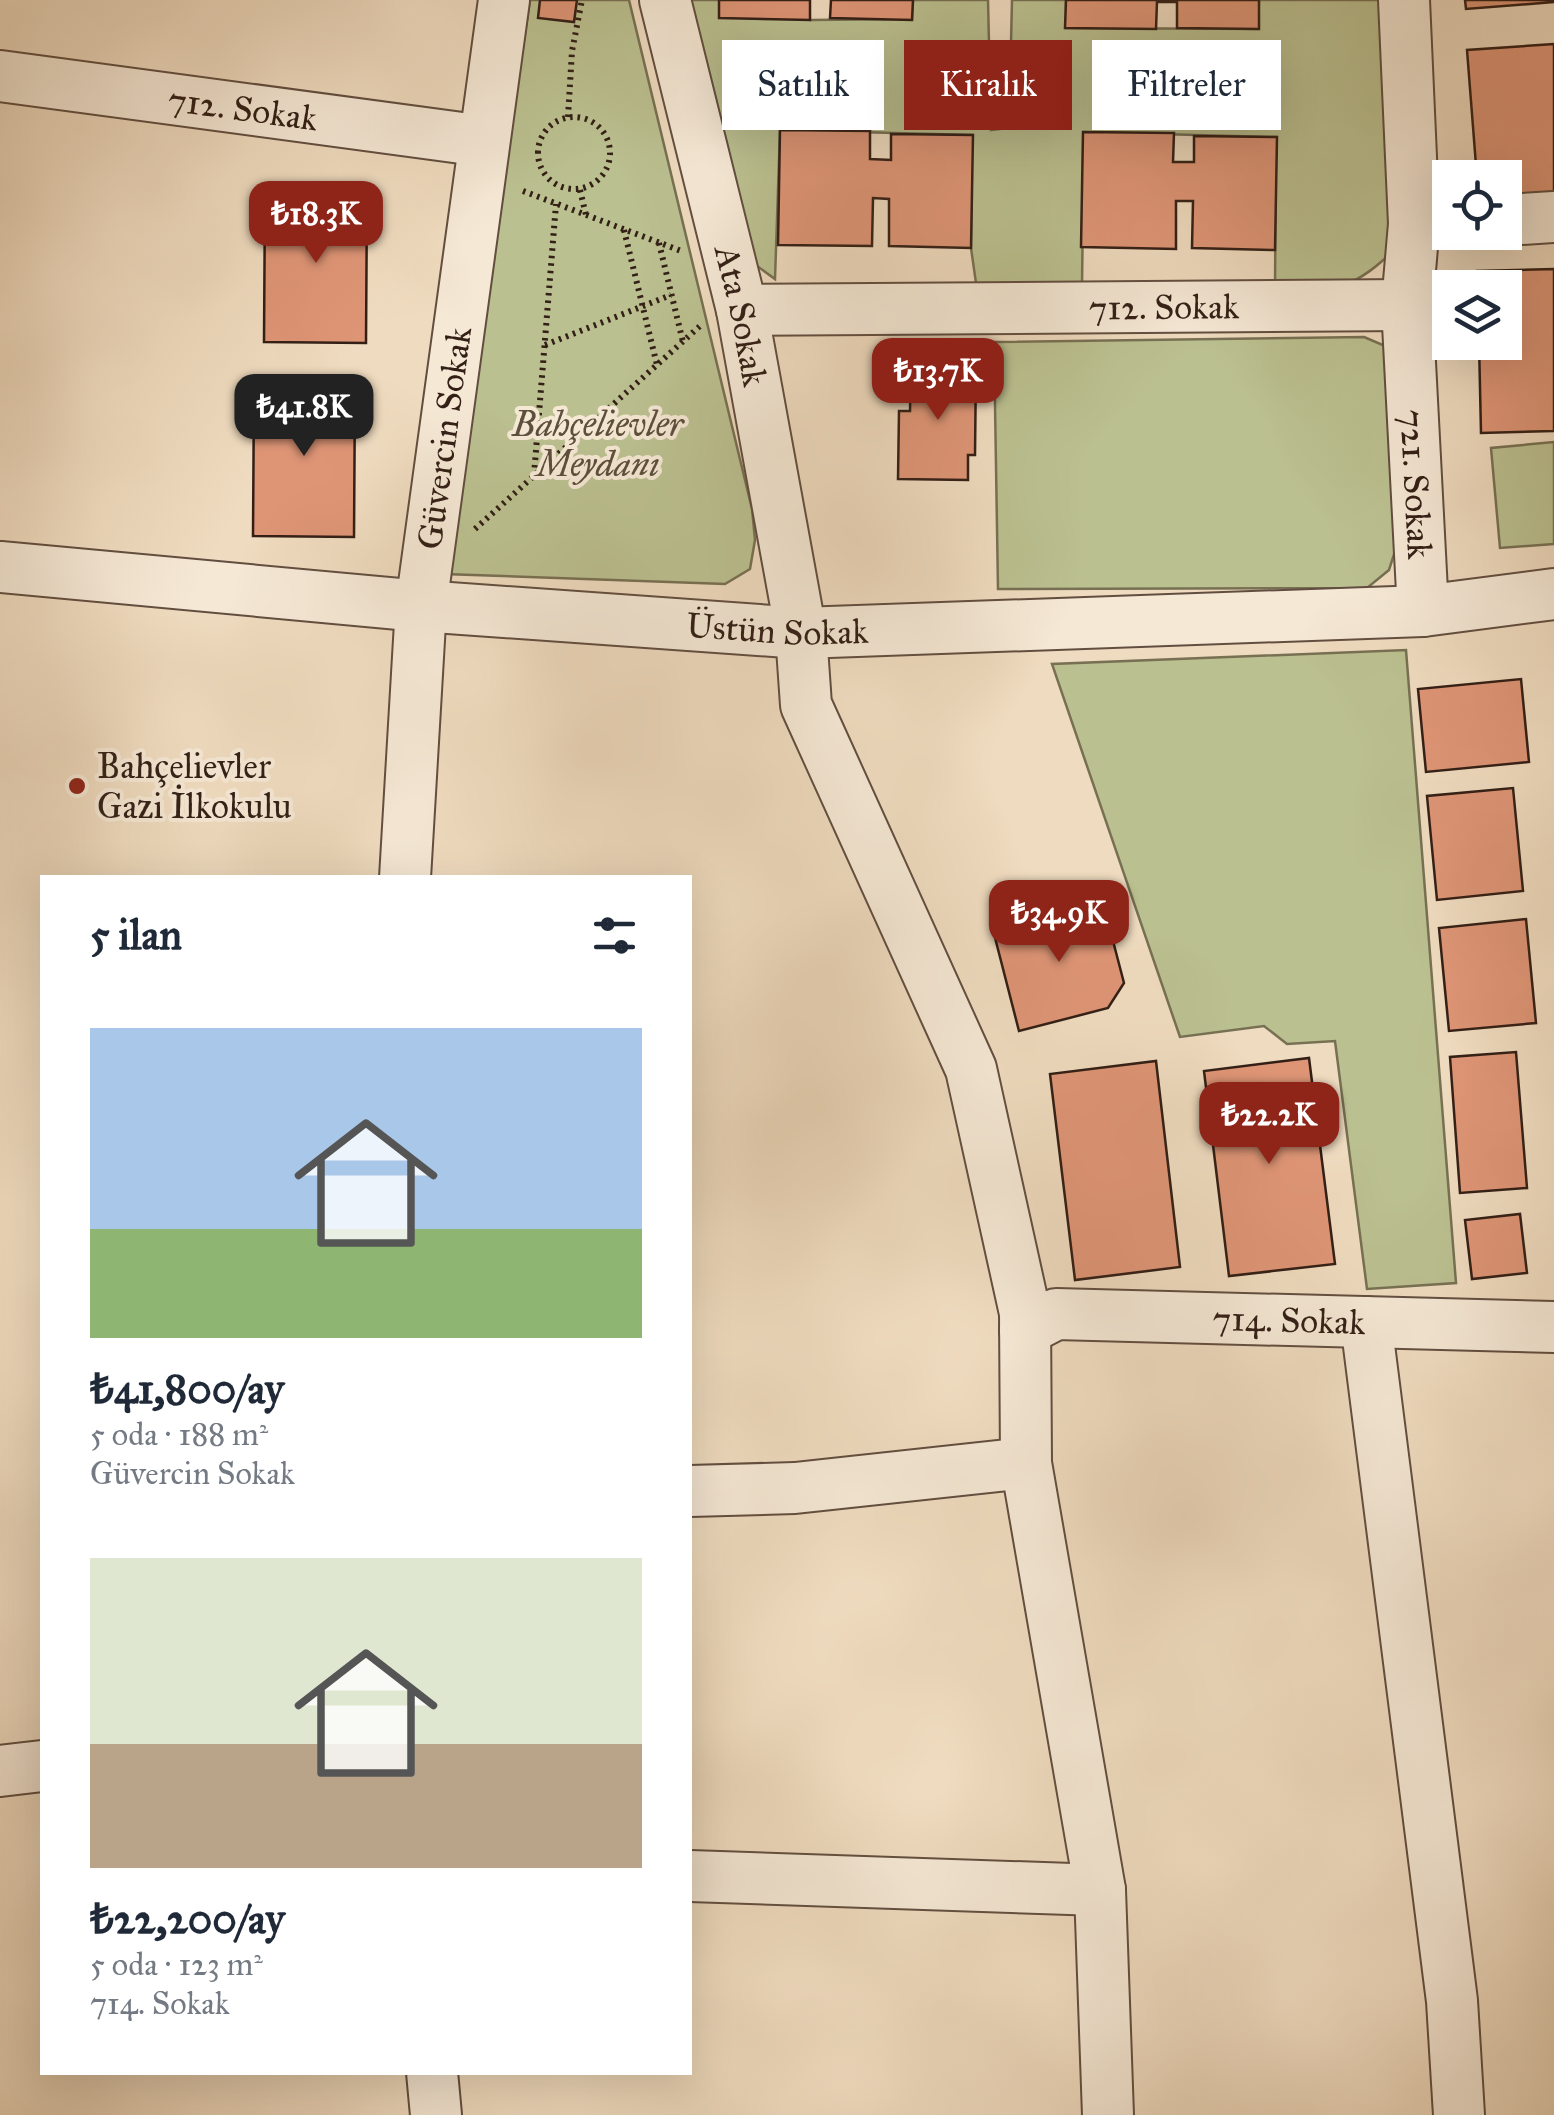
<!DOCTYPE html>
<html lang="tr">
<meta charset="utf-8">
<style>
:root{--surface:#fff;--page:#f2f2f3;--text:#1f2937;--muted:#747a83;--accent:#8f2418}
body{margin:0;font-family:"IM FELL Great Primer",serif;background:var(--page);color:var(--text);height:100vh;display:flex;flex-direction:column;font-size:38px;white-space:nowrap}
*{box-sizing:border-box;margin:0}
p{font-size:32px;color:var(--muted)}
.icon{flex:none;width:55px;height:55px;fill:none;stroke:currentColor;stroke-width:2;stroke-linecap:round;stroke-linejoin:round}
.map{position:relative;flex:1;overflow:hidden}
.drawer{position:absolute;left:40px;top:875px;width:652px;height:1200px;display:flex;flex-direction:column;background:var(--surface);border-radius:0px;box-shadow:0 10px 40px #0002}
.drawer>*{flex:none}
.top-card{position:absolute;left:722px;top:40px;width:680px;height:90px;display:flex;gap:20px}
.buttons{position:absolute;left:1432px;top:160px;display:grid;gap:20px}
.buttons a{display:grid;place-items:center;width:90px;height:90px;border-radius:0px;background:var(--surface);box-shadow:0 10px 40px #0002;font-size:50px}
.price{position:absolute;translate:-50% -85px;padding:0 22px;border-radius:20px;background:var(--accent);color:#fff;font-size:32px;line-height:65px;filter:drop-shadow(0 2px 5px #0008)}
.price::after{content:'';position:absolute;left:50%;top:60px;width:30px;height:22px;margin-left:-15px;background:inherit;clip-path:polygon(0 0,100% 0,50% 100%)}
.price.active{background:#222;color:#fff}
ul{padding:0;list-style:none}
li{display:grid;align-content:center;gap:20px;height:530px;padding:0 50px}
li span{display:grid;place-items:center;height:310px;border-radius:0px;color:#555}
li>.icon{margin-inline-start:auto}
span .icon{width:180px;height:180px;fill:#fffc;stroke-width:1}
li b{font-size:42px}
h2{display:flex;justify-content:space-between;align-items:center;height:120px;padding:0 50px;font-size:42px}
.tag{padding:0 35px;border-radius:0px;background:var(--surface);box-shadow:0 10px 40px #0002;font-size:35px;line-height:90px}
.tag.active{background:var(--accent);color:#fff}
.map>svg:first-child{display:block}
</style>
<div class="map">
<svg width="1554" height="2115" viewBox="0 0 1554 2115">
<rect width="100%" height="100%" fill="#efdbbf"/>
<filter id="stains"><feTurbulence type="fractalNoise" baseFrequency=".002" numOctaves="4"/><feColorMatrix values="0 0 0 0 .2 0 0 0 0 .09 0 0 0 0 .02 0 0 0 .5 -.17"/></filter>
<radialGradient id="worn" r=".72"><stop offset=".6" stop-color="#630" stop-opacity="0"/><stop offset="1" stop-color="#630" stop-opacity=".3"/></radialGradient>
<path fill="#bbc090" stroke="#777053" stroke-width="2.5" d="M530 0H629L752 509 755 540 750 569 725 584 444 574Z
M682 0H719L810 20 912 19 913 0H988L991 130 1009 128 1012 0H1066V28L1258 29 1259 0H1387L1391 253C1350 292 1330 292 1275 290L1276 137 1084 132 1082 286 976 283 971 248 972 135 780 130 775 279 750 261Z
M1364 337 1390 348 1398 542 1389 570 1367 588 998 589 994 342Z
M1554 442V544L1500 548 1491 448Z
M1406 650 1456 1283 1367 1289 1335 1041 1287 1044 1264 1026 1180 1037 1052 664Z"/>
<path fill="#de9576" stroke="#331f16" stroke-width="2.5" d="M540 0H577L574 22 538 18Z
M719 0H810V20L719 18Z
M831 0H913L912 20 830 18Z
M1066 0H1259V29L1177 28V2H1157L1156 29 1065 28Z
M1465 0H1554V2L1466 9Z
M1554 44V206L1505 210V178H1477L1467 50Z
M780 130 870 131V159L891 160V134L973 135 971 248 889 246V199L873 198 872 246 778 245Z
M1083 132 1174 133 1173 162H1194V136L1277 137 1275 250 1192 248 1193 201H1176V249L1081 247Z
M265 188 367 189 366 343 264 342Z
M1554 269V431L1481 433 1479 342H1505V288H1478L1477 271Z
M911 363 976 364 975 455H968V480L898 479 899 411H910Z
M254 382 355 383 354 537 253 536Z
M1521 679 1529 762 1426 772 1418 689Z
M1513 788 1523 891 1437 900 1427 796Z
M1079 904 1107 918 1124 983 1108 1008 1019 1031 992 926Z
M1526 919 1536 1023 1449 1031 1439 928Z
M1516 1052 1527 1188 1460 1193 1450 1057Z
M1309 1058 1335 1264 1229 1276 1204 1071Z
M1156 1061 1180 1267 1075 1280 1050 1074Z
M1520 1214 1527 1273 1472 1279 1465 1220Z"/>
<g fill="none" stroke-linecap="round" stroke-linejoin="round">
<defs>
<g id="minor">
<path id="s1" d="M665 0 742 310 801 633 806 705 971 1069 1025 1313 1026 1463 1100 1890 1108 2115"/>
<path id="s2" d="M1404 0 1414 224 1407 305 1423 611"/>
<path id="s3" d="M0 76 484 141"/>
<path d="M1505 220 1554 217"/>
<path id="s4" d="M742 310 1407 305"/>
<path id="s5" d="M0 567 421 606 801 633 1423 611 1554 594"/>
<path id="s6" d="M405 878 421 606 504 0"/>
<path d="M1366 1322 1452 2001 1459 2115"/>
<path id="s7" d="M1025 1330 1056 1314 1554 1327"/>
<path d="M690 1491 795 1488 1026 1463"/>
<path d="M0 1771 42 1766"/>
<path d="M690 1876 1100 1890"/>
<path d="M432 2072 436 2115"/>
</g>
</defs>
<use href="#minor" stroke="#624e40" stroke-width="54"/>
<path stroke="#331f16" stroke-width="6" stroke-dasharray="2.5 5" stroke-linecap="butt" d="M538 153a36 36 0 1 1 72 0a36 36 0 1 1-72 0Z
M568 117 572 51 582 0
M580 190 586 215
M523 191 684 252
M624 230 657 365
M659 243 683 342
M545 345 671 295
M534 475 556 204
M475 529 700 326"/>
<use href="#minor" stroke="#f5e8d5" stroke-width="50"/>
</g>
<circle fill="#8f2418" stroke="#f5e8d5" stroke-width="4" cx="77" cy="786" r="10"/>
<g text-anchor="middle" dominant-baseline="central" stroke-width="8" stroke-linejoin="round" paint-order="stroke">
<g font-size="35" fill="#331f16" stroke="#f5e8d5">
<text stroke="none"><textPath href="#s3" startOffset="245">712. Sokak</textPath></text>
<text stroke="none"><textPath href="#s4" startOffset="422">712. Sokak</textPath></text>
<text stroke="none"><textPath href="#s1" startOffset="325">Ata Sokak</textPath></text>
<text stroke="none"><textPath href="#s6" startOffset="442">Güvercin Sokak</textPath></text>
<text stroke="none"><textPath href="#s2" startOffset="485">721. Sokak</textPath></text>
<text stroke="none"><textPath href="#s5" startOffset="780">Üstün Sokak</textPath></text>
<text stroke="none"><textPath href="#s7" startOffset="268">714. Sokak</textPath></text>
</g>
<g font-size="35" font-style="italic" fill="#5c4f3b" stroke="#f5e8d5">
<text x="598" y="424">Bahçelievler<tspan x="598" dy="40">Meydanı</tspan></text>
</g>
<g font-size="35" fill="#331f16" stroke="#f5e8d5" text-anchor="start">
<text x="97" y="766">Bahçelievler<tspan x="97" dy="40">Gazi İlkokulu</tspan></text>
</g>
</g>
<rect width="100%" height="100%" filter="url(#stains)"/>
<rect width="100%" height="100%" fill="url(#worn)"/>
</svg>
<div class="buttons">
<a><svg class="icon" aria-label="locate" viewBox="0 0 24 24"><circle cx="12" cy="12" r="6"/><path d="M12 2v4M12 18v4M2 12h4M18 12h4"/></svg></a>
<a><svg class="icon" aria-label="layers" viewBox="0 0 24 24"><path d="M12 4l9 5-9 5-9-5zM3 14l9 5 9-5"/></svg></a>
</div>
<b class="price" style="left:316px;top:266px">₺18.3K</b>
<b class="price" style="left:938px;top:423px">₺13.7K</b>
<b class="price active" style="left:304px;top:459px">₺41.8K</b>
<b class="price" style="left:1059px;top:965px">₺34.9K</b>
<b class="price" style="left:1269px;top:1167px">₺22.2K</b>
<div class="top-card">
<a class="tag">Satılık</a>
<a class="tag active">Kiralık</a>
<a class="tag">Filtreler</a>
</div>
<section class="drawer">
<h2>5 ilan<svg class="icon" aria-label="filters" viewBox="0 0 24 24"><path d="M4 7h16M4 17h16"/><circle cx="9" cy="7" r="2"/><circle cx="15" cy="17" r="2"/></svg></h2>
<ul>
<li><span style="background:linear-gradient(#a9c7e8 65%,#8fb573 0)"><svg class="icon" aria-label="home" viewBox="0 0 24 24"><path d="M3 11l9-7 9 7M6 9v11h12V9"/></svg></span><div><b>₺41,800/ay</b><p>5 oda · 188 m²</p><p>Güvercin Sokak</p></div></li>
<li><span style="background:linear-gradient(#dfe7d0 60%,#b9a48a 0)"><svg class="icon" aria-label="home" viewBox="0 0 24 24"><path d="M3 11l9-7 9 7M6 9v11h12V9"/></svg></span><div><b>₺22,200/ay</b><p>5 oda · 123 m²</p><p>714. Sokak</p></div></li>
</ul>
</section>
</div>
